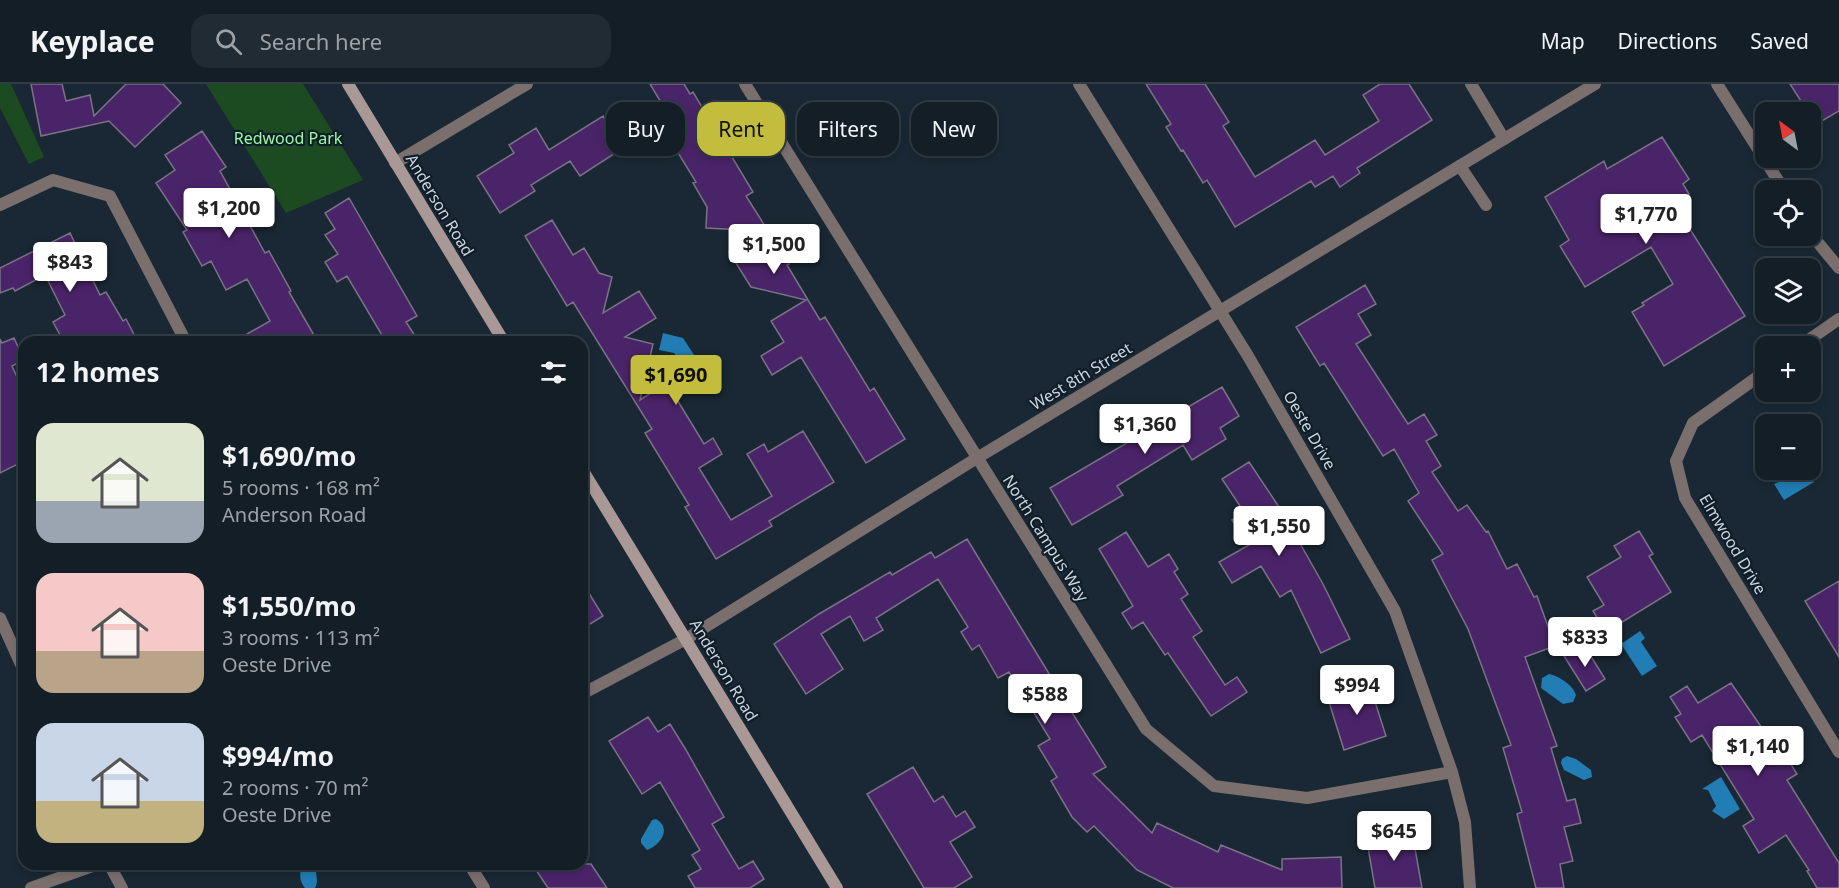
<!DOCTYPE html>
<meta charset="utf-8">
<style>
:root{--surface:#131e27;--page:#202b33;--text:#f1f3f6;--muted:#9da2a7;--line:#323c44;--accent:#c3bd3e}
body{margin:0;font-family:"Noto Sans",sans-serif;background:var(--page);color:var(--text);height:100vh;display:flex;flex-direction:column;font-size:22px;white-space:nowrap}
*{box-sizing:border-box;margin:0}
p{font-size:20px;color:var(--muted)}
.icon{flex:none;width:33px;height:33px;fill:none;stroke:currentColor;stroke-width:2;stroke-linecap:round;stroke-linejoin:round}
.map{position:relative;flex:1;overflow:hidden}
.side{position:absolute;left:18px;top:252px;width:570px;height:534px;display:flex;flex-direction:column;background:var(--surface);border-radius:18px;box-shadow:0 3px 9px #0003,0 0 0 2px var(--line)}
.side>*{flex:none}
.top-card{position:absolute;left:606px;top:18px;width:570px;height:54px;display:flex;gap:12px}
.needle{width:39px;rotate:328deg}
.buttons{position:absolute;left:1755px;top:18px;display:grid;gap:12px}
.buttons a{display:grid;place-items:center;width:66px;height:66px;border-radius:12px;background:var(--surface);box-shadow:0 3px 9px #0003,0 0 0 2px var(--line);font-size:30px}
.price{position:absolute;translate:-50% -51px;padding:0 14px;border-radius:6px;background:#fff;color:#222;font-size:20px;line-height:39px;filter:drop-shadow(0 2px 3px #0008)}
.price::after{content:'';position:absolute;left:50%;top:36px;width:18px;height:14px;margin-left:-9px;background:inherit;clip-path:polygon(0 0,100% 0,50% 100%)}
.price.selected{background:var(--accent);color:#111}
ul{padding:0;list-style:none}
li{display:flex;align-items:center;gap:18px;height:150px;padding:0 18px}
li span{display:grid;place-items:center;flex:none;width:168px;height:120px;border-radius:18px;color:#555}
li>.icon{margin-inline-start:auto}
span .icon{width:72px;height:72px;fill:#fffc;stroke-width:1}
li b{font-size:26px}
h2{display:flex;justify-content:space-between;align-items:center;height:72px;padding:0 18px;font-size:26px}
.pill{padding:0 21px;border-radius:18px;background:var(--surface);box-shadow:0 3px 9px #0003,0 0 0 2px var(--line);font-size:21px;line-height:54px}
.pill.selected{background:var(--accent);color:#111}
header{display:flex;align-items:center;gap:36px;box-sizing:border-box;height:84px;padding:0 30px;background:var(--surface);border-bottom:2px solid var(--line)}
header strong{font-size:28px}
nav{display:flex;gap:33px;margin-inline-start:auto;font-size:21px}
.search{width:420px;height:54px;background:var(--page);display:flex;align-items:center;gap:15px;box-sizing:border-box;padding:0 21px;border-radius:18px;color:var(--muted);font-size:22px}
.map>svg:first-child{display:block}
</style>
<header>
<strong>Keyplace</strong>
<div class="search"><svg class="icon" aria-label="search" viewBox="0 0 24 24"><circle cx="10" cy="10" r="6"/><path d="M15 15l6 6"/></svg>Search here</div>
<nav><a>Map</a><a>Directions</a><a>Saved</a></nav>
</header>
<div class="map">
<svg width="1839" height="804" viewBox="0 0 1839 804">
<rect width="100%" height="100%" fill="#192834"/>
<path fill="#1c4b22" d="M0 0H11L44 73 29 80 0 24Z
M206 0H303L363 96 286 129Z"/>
<path fill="#217db3" d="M663 249 683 254 696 274 684 282 674 269 659 266Z
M1806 386 1814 398 1784 416 1774 400Z
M1640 547 1645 554 1641 558 1657 582 1642 592 1621 560Z
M1549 590C1559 592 1573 601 1576 611L1573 618 1563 620 1541 604 1542 594Z
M1567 672 1576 675 1591 686 1592 693 1584 696 1564 686 1561 679 1562 675Z
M1721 693 1740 725 1724 735 1712 727 1716 722 1708 706 1702 705Z
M656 735C672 744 661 761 647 766L641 759V755L652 736Z
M303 780H318C313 789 320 795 315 804H305C299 797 299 789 303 780Z"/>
<path fill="#4a2469" stroke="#7b7285" stroke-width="1.5" d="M31 0H62L66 17 90 11 94 32 126 0H163L181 19 135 63 109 37 41 52Z
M650 0H684L690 10 693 8 753 108 746 112 789 180 787 181 820 236 825 233 870 307 874 304 905 355 866 379 801 273 772 291 761 272 784 258 771 237 806 216 751 203 729 168 762 147 706 144 707 123 693 99 696 98 655 31 665 25Z
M1146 0H1205L1229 38 1223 42 1255 93 1315 56 1325 71 1379 37 1363 11 1380 0H1409L1432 36 1357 84 1360 89 1340 103 1333 92 1315 103 1311 97 1235 143 1207 96 1203 99 1183 66 1181 67 1166 43 1171 40Z
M1790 0H1839V27L1815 41 1810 33V28H1808Z
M603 32 623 64 580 92 570 77 531 101 535 107 500 129 477 92 514 69 509 61 536 44 549 66Z
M202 47 226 83 220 87 265 169 269 167 291 207 289 208 318 258H233L270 237 247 195 226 206 211 177 202 182 183 148 187 146 156 99 175 86 165 71Z
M1662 53 1689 95 1683 100 1689 110 1674 120 1745 232 1664 282 1632 228 1644 221 1642 219 1673 200 1651 163 1585 203 1560 162 1569 156 1545 113 1604 77 1607 85Z
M349 114 417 232 406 238 419 258H386L347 192 337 198 325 178 338 170 325 151 335 145 325 129Z
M552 136 573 171 584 164 599 189 612 193 603 229 639 207 656 234 625 253 653 260 640 316 668 298 678 313 676 314 704 360 713 354 722 370 699 384 731 436 772 412 747 370 764 360 768 368 803 347 834 398 769 437 772 442 716 475 685 423 689 421 645 349 652 345 573 218 567 222 525 152Z
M70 149 100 211 106 208 123 237 126 235 138 258H64L53 238 65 231 45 191 15 207 13 204 0 209V184Z
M1365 201 1376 220 1358 230 1371 251 1356 260 1408 340 1424 330 1437 351 1426 357 1441 382 1432 388 1458 427 1467 421 1486 448 1488 447 1507 485 1517 480 1534 513 1537 512 1555 562 1525 573 1557 662 1551 664 1567 717 1575 715 1581 739 1564 743 1573 777 1560 780 1564 804H1536L1517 730 1522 728 1503 664 1511 661 1468 545 1432 476 1443 470 1408 417 1419 409 1394 365 1383 372 1324 279 1320 282 1296 243Z
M14 254 24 276 12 282 24 308V377L0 389V255L2 259Z
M1222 303 1239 332 1220 344 1226 355 1192 376 1183 361 1117 402 1123 411 1072 441 1050 404Z
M1249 378 1281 426 1323 500 1350 555 1321 569 1291 506 1280 513 1261 482 1232 499 1219 478 1249 461 1232 436 1244 428 1222 395Z
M1639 447 1653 470 1649 472 1671 508 1606 548 1593 527 1604 521 1587 493 1621 473 1614 462Z
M1126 448 1148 483 1169 470 1178 485 1174 488 1188 510 1181 515 1202 547 1193 553 1225 601 1237 593 1247 608 1211 632 1168 569 1165 571 1143 538 1132 545 1122 529 1133 522 1099 465Z
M967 455 1062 611 1069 607 1079 622 1071 627 1106 683 1093 690 1152 749 1157 739 1218 768 1221 761 1282 786V775L1341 773 1342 804H1173L1137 786 1094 742 1087 748 1072 733 1051 697 1057 693 1038 662 1050 655 1009 588 998 594 979 561 972 566 961 548 968 543 938 495 876 534 883 546 864 557 850 532 821 550 843 585 806 610 774 560 819 530 890 488 892 491 931 468 935 474Z
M1839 497V573L1805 517Z
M582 498 603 532 582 545Z
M1584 561 1605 595 1586 607 1564 572Z
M1368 596 1386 652 1344 666 1329 618 1340 614 1338 606Z
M1731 599 1764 647 1768 644 1797 690 1787 696 1839 779V804H1817L1807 787 1809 786 1786 751 1759 769 1743 742 1754 735 1702 651 1691 658 1675 633 1681 630 1670 613 1687 602 1698 619Z
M648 633 658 648 670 640 686 666 724 733 712 740 739 785 753 777 764 795 750 804H695L688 792 701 785 692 771 700 766 660 698 642 710 609 657Z
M913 683 934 718 943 712 956 733 965 727 975 743 950 758 972 793 954 804H924L867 710Z
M1386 749 1387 757 1413 753 1422 804H1375L1366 752Z
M532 780H591L607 804H548Z"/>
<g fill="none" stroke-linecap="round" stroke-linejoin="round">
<path stroke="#7a6f6d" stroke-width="12" d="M1460 82 1486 121"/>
<path stroke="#7a6f6d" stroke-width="12" d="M745 0 1146 645 1214 702 1307 714 1452 688
M1079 0 1248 272 1395 527 1452 688 1465 738 1470 804
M1471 0 1504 55
M1717 0 1784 106
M395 79 527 0
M0 121 53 96 110 112 186 258
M1810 149 1839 184
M1800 262 1839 235
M1766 287 1693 339 1676 377 1685 414 1839 668
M0 534 24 587
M109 780 122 804
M469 780 484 804"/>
<path stroke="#7a6f6d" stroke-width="12" d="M582 610 686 555 977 374 1595 0
M31 804 98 780"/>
<path stroke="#aa9896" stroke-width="12" d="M348 0 504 258
M582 385 837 804"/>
</g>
<g text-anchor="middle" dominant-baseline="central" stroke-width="4.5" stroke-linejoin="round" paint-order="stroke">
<g font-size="16" fill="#9af8a2" stroke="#101e2a">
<text x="288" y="54">Redwood Park</text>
</g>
<g font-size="16" fill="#cdd6de" stroke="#101e2a">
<text transform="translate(440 121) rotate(59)">Anderson Road</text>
<text transform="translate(1081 292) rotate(-31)">West 8th Street</text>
<text transform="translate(1310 346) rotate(60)">Oeste Drive</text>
<text transform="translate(1046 454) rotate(58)">North Campus Way</text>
<text transform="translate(1733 460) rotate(59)">Elmwood Drive</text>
<text transform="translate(724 586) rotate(59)">Anderson Road</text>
</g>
</g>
</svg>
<div class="buttons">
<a><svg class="needle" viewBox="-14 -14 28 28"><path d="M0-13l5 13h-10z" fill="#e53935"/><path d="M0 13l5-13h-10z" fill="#9da2a7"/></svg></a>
<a><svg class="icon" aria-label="locate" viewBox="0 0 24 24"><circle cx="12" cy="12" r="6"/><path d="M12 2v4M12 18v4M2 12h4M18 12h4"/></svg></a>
<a><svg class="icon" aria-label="layers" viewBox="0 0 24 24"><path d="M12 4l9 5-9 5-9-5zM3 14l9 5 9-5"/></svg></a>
<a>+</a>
<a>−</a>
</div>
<b class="price" style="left:229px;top:155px">$1,200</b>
<b class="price" style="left:1646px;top:161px">$1,770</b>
<b class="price" style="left:774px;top:191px">$1,500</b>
<b class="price" style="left:70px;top:209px">$843</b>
<b class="price selected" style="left:676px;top:322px">$1,690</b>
<b class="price" style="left:1145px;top:371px">$1,360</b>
<b class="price" style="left:1279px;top:473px">$1,550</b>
<b class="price" style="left:1585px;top:584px">$833</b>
<b class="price" style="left:1357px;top:632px">$994</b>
<b class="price" style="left:1045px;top:641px">$588</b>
<b class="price" style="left:1758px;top:693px">$1,140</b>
<b class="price" style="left:1394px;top:778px">$645</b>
<div class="top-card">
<a class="pill">Buy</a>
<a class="pill selected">Rent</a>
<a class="pill">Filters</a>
<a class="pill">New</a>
</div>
<section class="side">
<h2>12 homes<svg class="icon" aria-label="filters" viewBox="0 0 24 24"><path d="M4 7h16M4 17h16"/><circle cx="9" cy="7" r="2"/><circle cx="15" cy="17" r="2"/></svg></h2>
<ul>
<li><span style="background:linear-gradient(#dfe7d0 65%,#9aa5b1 0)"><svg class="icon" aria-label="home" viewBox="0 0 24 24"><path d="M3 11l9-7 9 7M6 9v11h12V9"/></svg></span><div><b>$1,690/mo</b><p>5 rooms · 168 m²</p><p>Anderson Road</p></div></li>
<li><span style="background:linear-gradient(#f6c9c9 65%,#b9a48a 0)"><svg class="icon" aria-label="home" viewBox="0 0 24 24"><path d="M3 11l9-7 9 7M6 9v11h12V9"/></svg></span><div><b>$1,550/mo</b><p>3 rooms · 113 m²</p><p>Oeste Drive</p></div></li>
<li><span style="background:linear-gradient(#c9d6e8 65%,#c2b280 0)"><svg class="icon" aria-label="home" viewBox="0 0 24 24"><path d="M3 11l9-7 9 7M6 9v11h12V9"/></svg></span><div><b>$994/mo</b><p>2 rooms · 70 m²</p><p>Oeste Drive</p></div></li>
</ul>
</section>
</div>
